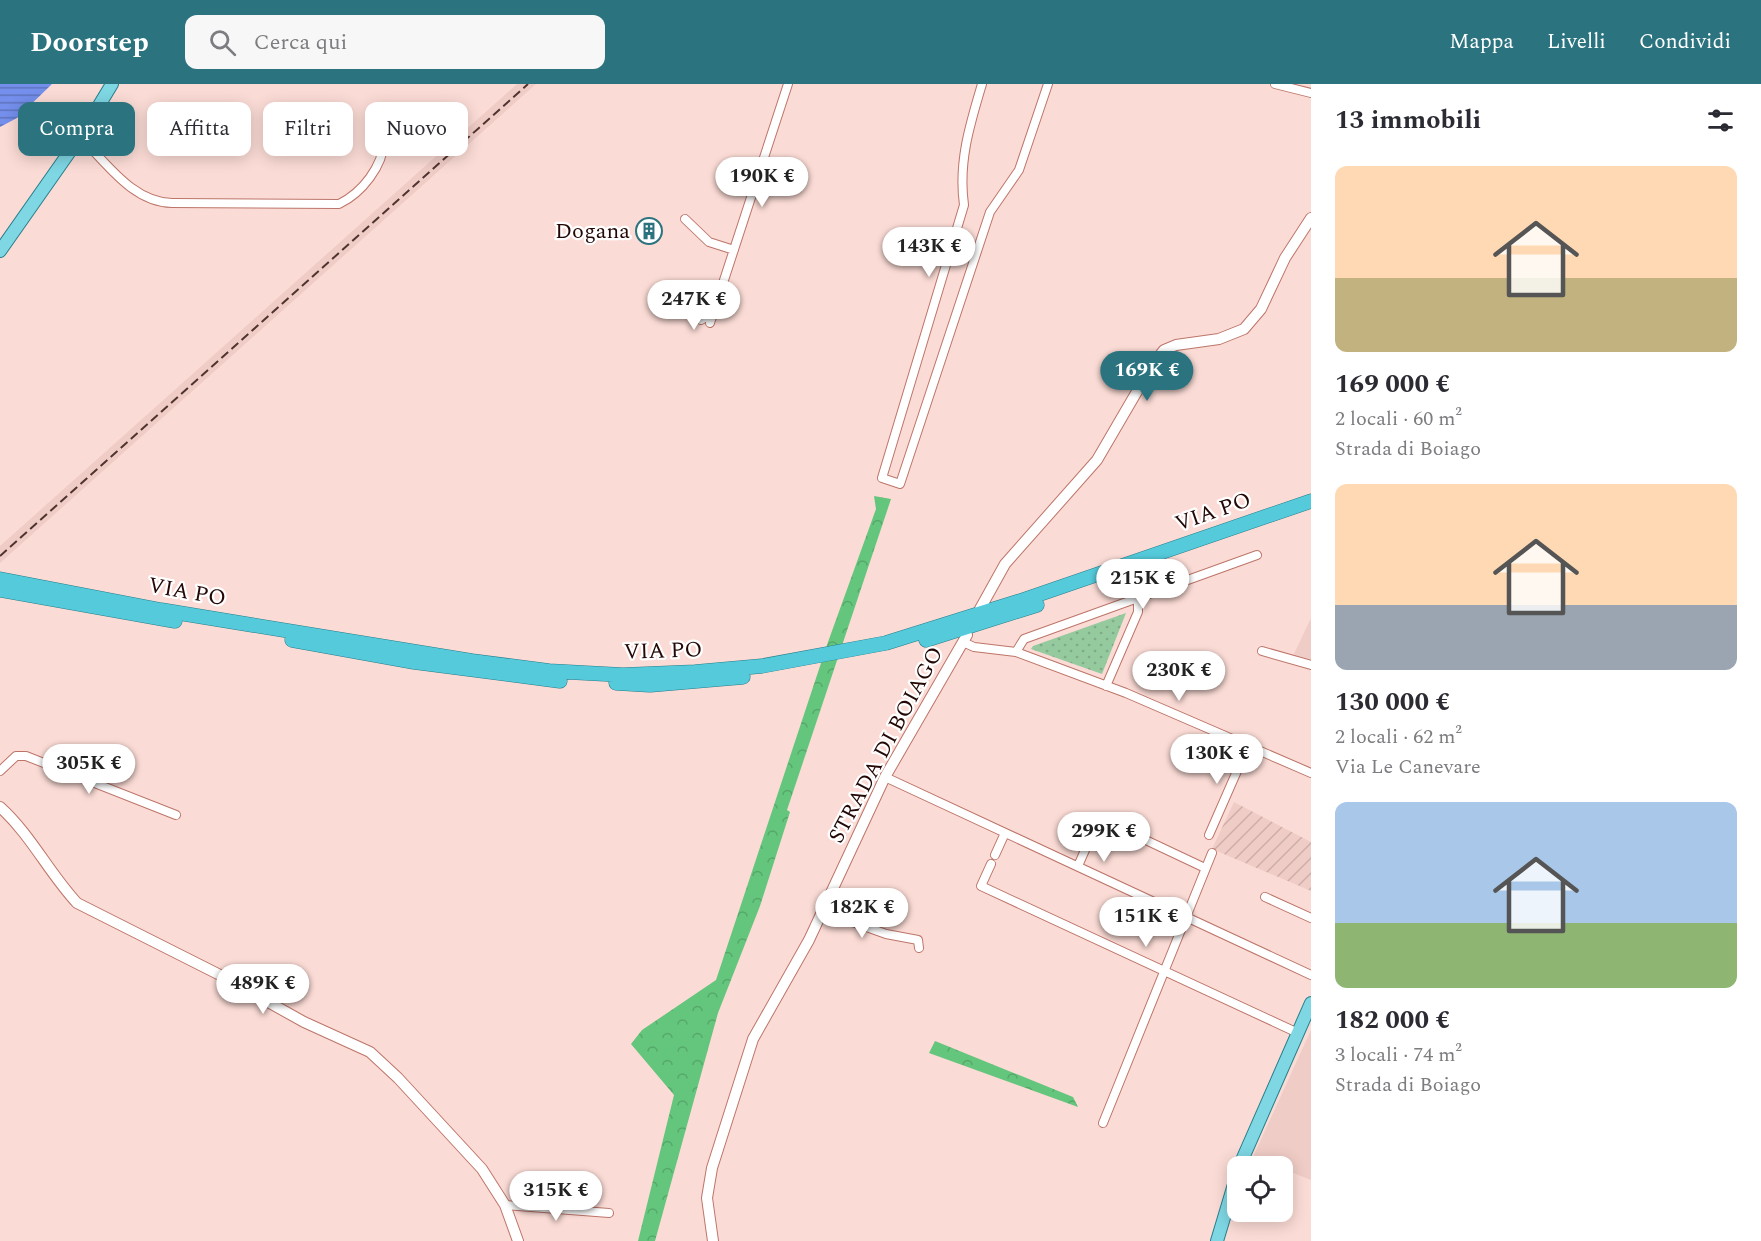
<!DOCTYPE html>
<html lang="it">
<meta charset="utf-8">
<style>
:root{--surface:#fff;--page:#f7f7f7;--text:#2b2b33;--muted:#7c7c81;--accent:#2b737e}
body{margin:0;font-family:Spectral,serif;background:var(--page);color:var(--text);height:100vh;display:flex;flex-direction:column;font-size:22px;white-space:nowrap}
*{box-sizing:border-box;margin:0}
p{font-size:20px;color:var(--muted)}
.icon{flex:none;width:33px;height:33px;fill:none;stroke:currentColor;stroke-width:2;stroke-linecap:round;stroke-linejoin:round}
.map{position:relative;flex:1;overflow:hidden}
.details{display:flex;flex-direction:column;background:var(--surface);width:450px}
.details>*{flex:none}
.guide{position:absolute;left:18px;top:18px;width:570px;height:54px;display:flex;gap:12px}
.tools{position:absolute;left:1227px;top:1072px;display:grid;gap:12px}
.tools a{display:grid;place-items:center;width:66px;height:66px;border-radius:12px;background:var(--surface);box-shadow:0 3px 15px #0003;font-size:30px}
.price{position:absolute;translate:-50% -51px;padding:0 14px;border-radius:21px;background:#fff;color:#222;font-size:20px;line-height:39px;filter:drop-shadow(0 2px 3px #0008)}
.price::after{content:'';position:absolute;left:50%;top:36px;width:18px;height:14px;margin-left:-9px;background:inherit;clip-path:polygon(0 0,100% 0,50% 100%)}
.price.current{background:var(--accent);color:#fff}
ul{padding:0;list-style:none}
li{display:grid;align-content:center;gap:12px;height:318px;padding:0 24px}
li span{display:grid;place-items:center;height:186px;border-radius:12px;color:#555}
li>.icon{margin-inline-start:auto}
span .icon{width:108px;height:108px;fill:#fffc;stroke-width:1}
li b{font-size:26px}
h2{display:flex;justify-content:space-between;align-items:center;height:72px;padding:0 24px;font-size:26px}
.chip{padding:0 21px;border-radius:12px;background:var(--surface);box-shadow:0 3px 15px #0003;font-size:21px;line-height:54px}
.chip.current{background:var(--accent);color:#fff}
header{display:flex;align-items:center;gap:36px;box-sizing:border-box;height:84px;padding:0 30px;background:var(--accent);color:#fff}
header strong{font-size:28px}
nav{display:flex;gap:33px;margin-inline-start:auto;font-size:21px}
.search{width:420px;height:54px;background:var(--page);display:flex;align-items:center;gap:15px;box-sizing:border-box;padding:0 21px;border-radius:12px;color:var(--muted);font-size:22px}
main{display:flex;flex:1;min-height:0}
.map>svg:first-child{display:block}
</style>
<header>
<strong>Doorstep</strong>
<div class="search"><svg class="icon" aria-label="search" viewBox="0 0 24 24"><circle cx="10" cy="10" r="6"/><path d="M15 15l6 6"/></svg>Cerca qui</div>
<nav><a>Mappa</a><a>Livelli</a><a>Condividi</a></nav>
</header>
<main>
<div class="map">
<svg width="1311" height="1157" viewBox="0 0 1311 1157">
<defs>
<pattern id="industrial-furrows" width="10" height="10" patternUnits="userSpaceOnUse" patternTransform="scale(1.5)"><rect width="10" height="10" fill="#f0ccc6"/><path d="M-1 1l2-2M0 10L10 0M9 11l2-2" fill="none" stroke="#ceaea9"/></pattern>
<pattern id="grass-dots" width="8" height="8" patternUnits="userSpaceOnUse" patternTransform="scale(1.5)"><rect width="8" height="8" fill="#94ca9e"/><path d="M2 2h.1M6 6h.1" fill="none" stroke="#7fac87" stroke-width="1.8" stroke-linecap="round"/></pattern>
<pattern id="forest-crowns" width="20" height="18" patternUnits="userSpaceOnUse" patternTransform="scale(1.5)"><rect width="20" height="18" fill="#64c57c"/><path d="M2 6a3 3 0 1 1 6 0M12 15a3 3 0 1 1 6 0" fill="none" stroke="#56a86a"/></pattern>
<pattern id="water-rules" width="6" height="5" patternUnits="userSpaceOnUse" patternTransform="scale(1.5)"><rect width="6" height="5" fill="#748fec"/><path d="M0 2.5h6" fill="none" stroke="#5f73bd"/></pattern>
</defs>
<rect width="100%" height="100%" fill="#fbdbd5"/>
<path fill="#f0ccc6" d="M517 0H536L0 479V462Z
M1311 534V577L1293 572Z
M1311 946V1096L1253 1073Z"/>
<path fill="url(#industrial-furrows)" d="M1234 718 1311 758V807L1212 765Z"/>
<path fill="url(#grass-dots)" d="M1126 529 1102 590 1031 565 1033 562Z"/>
<path fill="url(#forest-crowns)" d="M874 412 891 415 787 726 790 728 760 822 718 929 655 1157H638L674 1011 631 960 642 946 716 896 828 558 876 425Z
M935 957 1073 1013 1078 1023 929 969Z"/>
<path fill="url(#water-rules)" d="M0 0H52L17 34 0 43Z"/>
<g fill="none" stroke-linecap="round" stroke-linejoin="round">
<defs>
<path id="minor" d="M982 0C970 40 958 78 964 121L882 394 900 400 990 128 1019 86 1048 0
M1275 0 1311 9
M80 53C107 79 132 118 172 119L339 120C362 109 383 82 384 57
M685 135 709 158 734 166
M677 218 693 230
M691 219 693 230 701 236 713 229
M710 239 788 0
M963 558 974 563 1016 568 1126 609 1311 689
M1262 567 1311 581
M1016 568 1024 555 1257 471
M1106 602 1138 528V514
M0 687 16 672H26L176 731
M885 693 1311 891
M1209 751 1248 662
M995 771 1005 749
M991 780 981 802 1298 949
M1078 782 1099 734 1205 784
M1265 813 1311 834
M822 827 886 850 918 856 919 864
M1103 1039 1212 769
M505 1121 609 1129"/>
<path id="tertiary" d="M980 525 1005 480 1097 376 1153 280 1164 266 1176 261 1219 255 1244 245 1261 225 1285 174 1311 134
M0 723C31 751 49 789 77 819L218 890 304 938 370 968 398 994 482 1085 505 1121 518 1157
M713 1157 707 1114 712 1084 753 955 809 856 885 693 967 551"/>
<path id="primary" d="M0 167 80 53 112 0
M1239 1083 1311 919
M1217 1157 1238 1087"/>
<path id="trunk" d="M0 495 161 526 472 577 549 587 623 591 695 588 762 582 886 559 1020 517 1311 417
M0 506 175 537
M292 556 414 578 560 597
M926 556 1037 521
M616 599 650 601 743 593"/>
</defs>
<use href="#minor" stroke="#bd7569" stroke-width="10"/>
<use href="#tertiary" stroke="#bd7569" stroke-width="12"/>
<use href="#primary" stroke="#277e8a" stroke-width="14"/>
<use href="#trunk" stroke="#277e8a" stroke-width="15"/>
<use href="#minor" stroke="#fff" stroke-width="8"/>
<use href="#tertiary" stroke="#fff" stroke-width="10"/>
<use href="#primary" stroke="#7fd7e4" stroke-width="12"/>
<use href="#trunk" stroke="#54cadb" stroke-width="14"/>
<path stroke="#4f332f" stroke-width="2" stroke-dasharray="9 4.5" stroke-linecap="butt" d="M0 472 528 0"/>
</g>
<defs>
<symbol id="building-ring" viewBox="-11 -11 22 22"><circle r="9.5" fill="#fff" stroke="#2b737e" stroke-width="1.5"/><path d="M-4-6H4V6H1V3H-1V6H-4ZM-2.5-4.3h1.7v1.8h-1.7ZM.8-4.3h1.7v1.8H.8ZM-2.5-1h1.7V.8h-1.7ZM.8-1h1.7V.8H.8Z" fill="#2b737e"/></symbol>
</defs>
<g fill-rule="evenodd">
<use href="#building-ring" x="634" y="132" width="30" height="30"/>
</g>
<g text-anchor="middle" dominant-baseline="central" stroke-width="4.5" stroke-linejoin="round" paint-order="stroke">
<g font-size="22" fill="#230805" stroke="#fff" text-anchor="end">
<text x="630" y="147">Dogana</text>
</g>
<g font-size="22" fill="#230805" stroke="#fff">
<text transform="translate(1213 428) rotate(-19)">VIA PO</text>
<text transform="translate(187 508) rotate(10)">VIA PO</text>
<text transform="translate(663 567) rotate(-2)">VIA PO</text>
<text transform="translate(886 661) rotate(-62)">STRADA DI BOIAGO</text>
</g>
</g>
</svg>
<div class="tools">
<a><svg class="icon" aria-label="locate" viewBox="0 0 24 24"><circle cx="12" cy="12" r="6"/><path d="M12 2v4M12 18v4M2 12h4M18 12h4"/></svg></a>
</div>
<b class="price" style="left:762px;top:124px">190K €</b>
<b class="price" style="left:929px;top:194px">143K €</b>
<b class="price" style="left:694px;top:247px">247K €</b>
<b class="price current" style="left:1147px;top:318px">169K €</b>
<b class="price" style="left:1143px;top:526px">215K €</b>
<b class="price" style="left:1179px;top:618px">230K €</b>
<b class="price" style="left:1217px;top:701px">130K €</b>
<b class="price" style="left:89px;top:711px">305K €</b>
<b class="price" style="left:1104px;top:779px">299K €</b>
<b class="price" style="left:862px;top:855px">182K €</b>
<b class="price" style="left:1146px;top:864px">151K €</b>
<b class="price" style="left:263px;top:931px">489K €</b>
<b class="price" style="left:556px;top:1138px">315K €</b>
<div class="guide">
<a class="chip current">Compra</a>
<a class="chip">Affitta</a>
<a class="chip">Filtri</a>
<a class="chip">Nuovo</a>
</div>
</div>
<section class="details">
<h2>13 immobili<svg class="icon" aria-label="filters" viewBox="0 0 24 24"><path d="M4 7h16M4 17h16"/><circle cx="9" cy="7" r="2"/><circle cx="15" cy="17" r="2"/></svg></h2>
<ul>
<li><span style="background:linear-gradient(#ffd9b3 60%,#c2b280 0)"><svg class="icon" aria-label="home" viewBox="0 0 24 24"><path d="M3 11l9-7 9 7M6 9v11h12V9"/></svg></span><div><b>169 000 €</b><p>2 locali · 60 m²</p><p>Strada di Boiago</p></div></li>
<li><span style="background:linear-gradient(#ffd9b3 65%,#9aa5b1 0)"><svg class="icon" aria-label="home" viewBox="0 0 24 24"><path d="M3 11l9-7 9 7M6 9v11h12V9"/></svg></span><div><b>130 000 €</b><p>2 locali · 62 m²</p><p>Via Le Canevare</p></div></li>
<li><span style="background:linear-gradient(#a9c7e8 65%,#8fb573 0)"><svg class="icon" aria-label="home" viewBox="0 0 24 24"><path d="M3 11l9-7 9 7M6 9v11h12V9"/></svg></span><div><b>182 000 €</b><p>3 locali · 74 m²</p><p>Strada di Boiago</p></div></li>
</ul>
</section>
</main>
